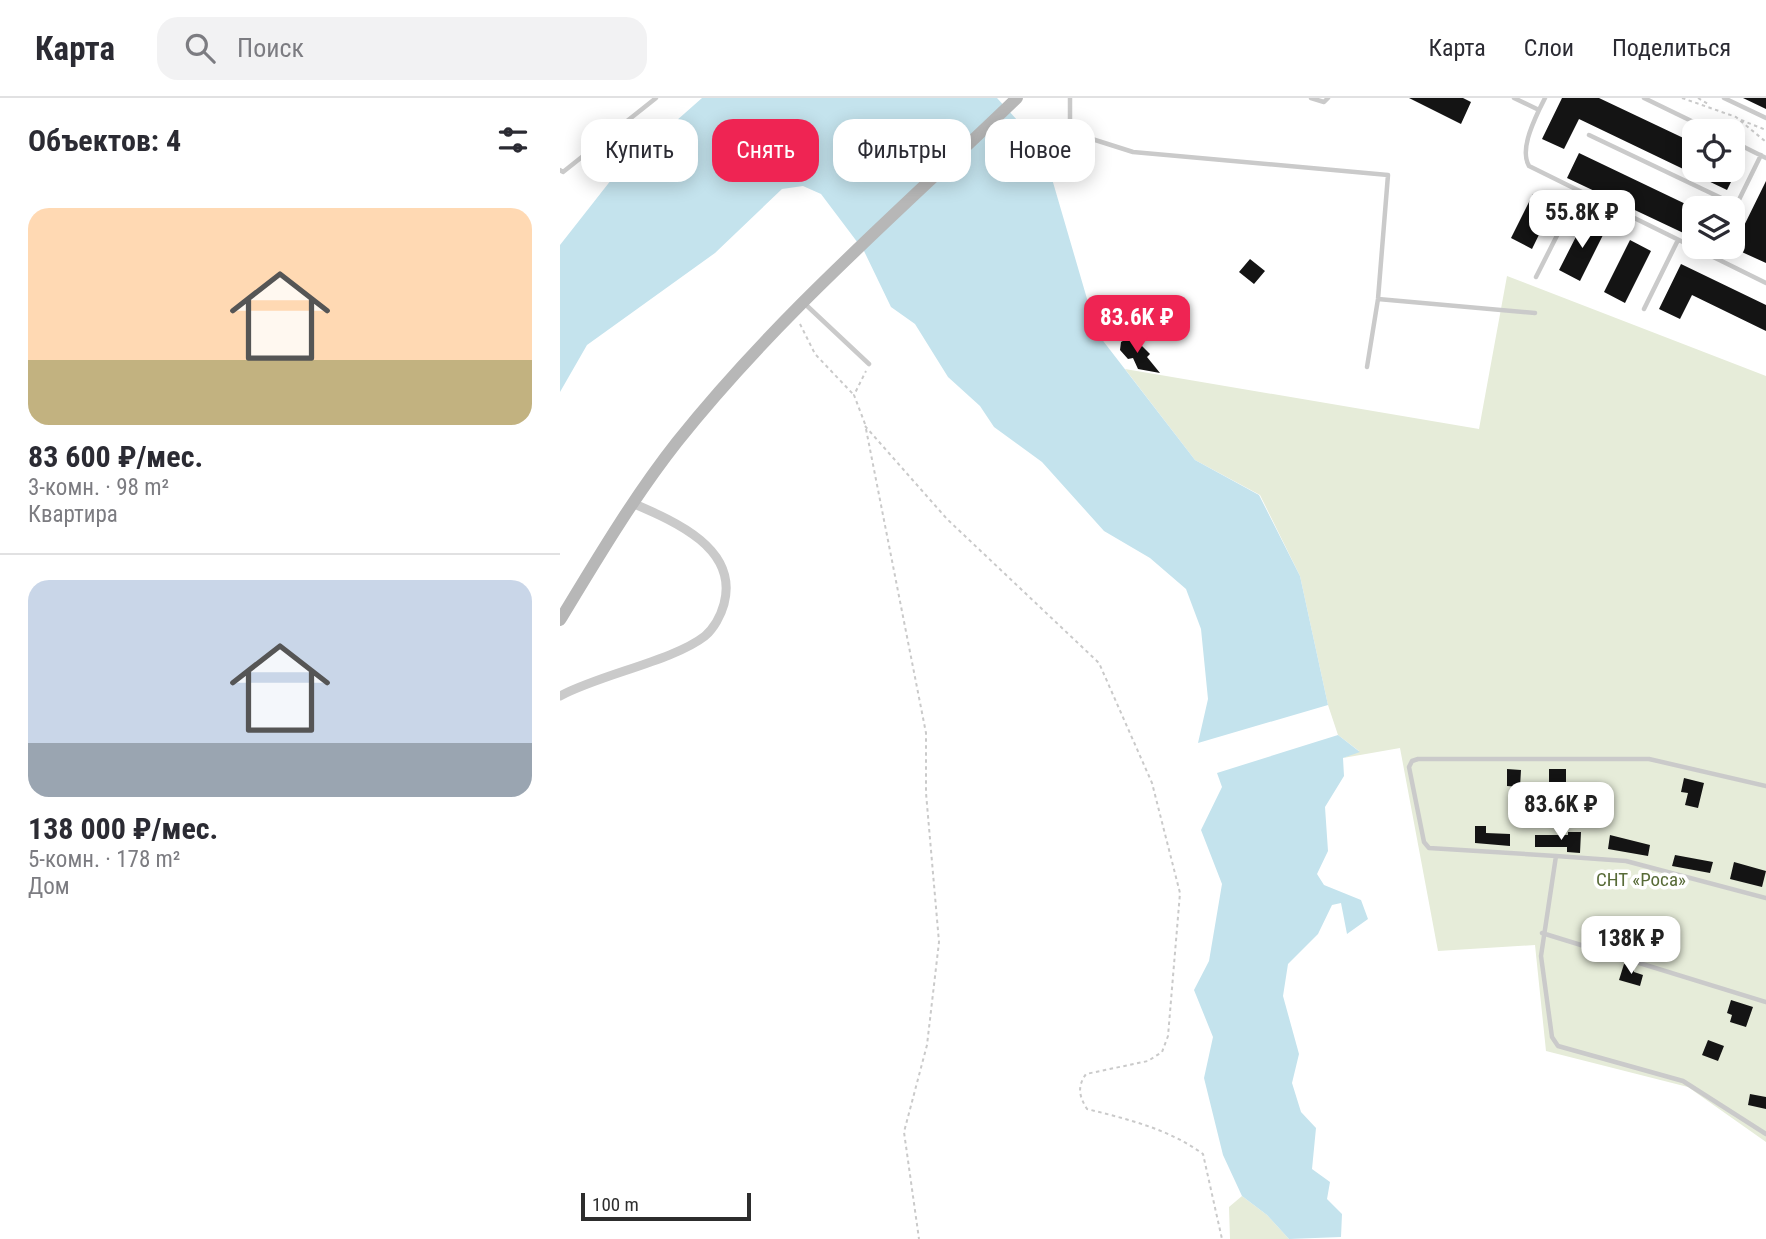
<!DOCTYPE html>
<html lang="ru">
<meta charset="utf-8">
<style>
:root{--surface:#fff;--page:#f2f2f3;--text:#2b2b33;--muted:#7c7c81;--line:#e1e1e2;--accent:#ef2453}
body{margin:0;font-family:"Roboto Condensed",sans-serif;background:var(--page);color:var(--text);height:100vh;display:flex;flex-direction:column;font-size:26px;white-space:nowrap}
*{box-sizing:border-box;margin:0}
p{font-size:23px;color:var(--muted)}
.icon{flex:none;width:38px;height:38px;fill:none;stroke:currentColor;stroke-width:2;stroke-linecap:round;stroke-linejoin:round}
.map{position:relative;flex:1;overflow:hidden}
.panel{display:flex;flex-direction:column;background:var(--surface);width:560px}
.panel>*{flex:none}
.top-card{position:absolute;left:21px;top:21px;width:665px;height:63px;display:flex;gap:14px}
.tools{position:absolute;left:1122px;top:21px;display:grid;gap:14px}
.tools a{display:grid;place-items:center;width:63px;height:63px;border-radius:14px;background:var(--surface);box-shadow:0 4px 18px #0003;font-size:35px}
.scale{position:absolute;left:21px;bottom:18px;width:170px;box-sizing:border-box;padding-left:7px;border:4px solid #2d2d2d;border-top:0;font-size:19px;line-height:24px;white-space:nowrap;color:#2d2d2d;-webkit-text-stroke:5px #fff;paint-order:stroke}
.price{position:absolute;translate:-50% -60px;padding:0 16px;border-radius:14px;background:#fff;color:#222;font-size:23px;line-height:46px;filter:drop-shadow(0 2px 4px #0008)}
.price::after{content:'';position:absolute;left:50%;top:42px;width:21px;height:16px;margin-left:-10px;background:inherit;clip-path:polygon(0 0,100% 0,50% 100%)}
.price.on{background:var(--accent);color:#fff}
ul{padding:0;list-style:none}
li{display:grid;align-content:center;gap:14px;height:371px;padding:0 28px}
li+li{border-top:2px solid var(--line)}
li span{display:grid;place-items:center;height:217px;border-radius:21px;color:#555}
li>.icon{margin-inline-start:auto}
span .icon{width:126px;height:126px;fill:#fffc;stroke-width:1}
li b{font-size:30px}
h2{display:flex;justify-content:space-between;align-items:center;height:84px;padding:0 28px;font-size:30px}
.pill{padding:0 24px;border-radius:21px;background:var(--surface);box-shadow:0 4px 18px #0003;font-size:24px;line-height:63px}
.pill.on{background:var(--accent);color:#fff}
header{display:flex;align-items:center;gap:42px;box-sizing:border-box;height:98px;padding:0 35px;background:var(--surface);border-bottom:2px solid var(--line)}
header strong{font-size:33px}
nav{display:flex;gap:38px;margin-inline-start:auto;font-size:24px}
.search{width:490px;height:63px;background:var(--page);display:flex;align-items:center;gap:18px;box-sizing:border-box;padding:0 24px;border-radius:21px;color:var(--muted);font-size:26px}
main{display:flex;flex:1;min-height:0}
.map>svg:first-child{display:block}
</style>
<header>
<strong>Карта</strong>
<div class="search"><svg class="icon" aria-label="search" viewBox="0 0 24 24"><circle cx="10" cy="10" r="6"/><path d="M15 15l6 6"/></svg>Поиск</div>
<nav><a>Карта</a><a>Слои</a><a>Поделиться</a></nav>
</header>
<main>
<section class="panel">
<h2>Объектов: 4<svg class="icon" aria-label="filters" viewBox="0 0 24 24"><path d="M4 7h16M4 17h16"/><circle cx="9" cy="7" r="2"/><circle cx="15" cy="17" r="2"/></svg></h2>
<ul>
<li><span style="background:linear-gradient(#ffd9b3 70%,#c2b280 0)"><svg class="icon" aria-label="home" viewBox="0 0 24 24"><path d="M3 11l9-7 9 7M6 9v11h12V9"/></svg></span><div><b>83 600 ₽/мес.</b><p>3-комн. · 98 m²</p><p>Квартира</p></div></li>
<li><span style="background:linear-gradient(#c9d6e8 75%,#9aa5b1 0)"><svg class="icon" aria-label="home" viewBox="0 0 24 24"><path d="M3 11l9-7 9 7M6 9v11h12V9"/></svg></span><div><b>138 000 ₽/мес.</b><p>5-комн. · 178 m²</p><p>Дом</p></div></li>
</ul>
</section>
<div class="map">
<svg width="1206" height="1141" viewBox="0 0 1206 1141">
<rect width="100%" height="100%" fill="#fff"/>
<path fill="#e6ecd9" d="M947 178 1206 278V1044L1128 989 986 953 975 847 878 853 840 650 783 660 799 653 778 637 768 607 740 478 700 397 635 362 565 271 919 331Z
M682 1098 707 1117 729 1141H670L669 1109Z"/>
<path fill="#c4e3ed" d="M142 0H437L469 35 463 39 473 58 479 57 490 74 537 235 635 362 699 397 740 478 768 607 638 645 648 601 641 531 626 491 590 460 544 433 482 364 434 329 420 308 388 279 355 226 331 209 304 153 261 96 243 88 222 91 155 155 27 247 0 294V147L55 77Z
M778 637 800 654 783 660 784 678 765 709 768 753 757 776 764 787 801 802 808 821 787 836 781 805 772 807 758 836 728 866 723 898 739 956 732 985 741 1014 756 1030 752 1071 770 1084 767 1101 782 1116 781 1139 729 1141 707 1117 682 1098 663 1057 644 980 653 939 634 892 649 863 662 786 641 732 662 689 657 675Z"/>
<path fill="#141414" d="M849 0H903L911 4 901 26Z
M1002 0H1039L1134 45V72H1177L1167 92 1019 21 1004 51 982 41Z
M1183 0H1206V11Z
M1019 55 1134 110V140L1007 80Z
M1206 83V165L1173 150Z
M973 96 994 106 972 151 951 140Z
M1025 121 1046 131 1020 183 999 172Z
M1070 142 1091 153 1065 205 1044 194Z
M690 161 705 173 694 186 679 174Z
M1121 166 1206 207V233L1132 197 1120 221 1099 211Z
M572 238 590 256 587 259 600 275 578 271 573 260 568 261 560 252 561 244Z
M947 671 961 672 960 689 947 688Z
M989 671H1006V684H989Z
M1124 680 1144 685 1138 710 1125 707 1128 695 1121 694Z
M915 728H926V735L950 736V748L915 745Z
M1008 734H1021L1020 755 1007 754V749H975V737H1008Z
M1050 737 1090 747 1088 758 1048 751Z
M1115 757 1153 764 1150 775 1112 768Z
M1174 764 1206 773 1202 789 1170 781Z
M1064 866 1073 868 1074 874 1083 877 1080 888 1059 882Z
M1171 902 1193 909 1186 929 1170 924 1172 917 1167 915Z
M1148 942 1164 948 1158 963 1142 957Z
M1190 996 1206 999V1011L1188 1007Z"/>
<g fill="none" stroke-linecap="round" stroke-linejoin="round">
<path stroke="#cacaca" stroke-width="2" stroke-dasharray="3.5 3.5" stroke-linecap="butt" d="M1122 0 1176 19 1206 44
M1138 0 1150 7
M1181 22 1206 32
M240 226 255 256 293 296
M305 326 294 297 306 273
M305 328 387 421 539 565 592 685 620 795 608 938 602 954 588 963 526 976C517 989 519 998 527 1011 567 1021 609 1031 643 1056L662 1141
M306 331 366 635V695L379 844 367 947 344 1034 359 1141"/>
<path stroke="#cacaca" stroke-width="4.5" d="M510 0V34L573 54 828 77 818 201 807 269
M751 0 764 4 768 0
M954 0 979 12C972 27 960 53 969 68L1206 185
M1084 0 1152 33
M1164 0 1206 20
M979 12 985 0
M1029 37 1176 107
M1172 43 1206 60
M0 72 3 74 96 0
M1172 116 1201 57
M1152 158 1156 149
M976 179 1019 94
M818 201 975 215
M244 205 309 266
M1084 211 1118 142
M1206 688 1089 661H858L852 663 849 669 864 744 869 750 996 758 981 858 992 939 998 948 1123 983 1206 1036
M996 758 1066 763 1206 800
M982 835 1206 904"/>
<path stroke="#cacaca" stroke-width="9" d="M0 598C41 576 113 563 145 538 154 530 161 517 164 506 179 450 114 423 72 405"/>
<path stroke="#b7b7b7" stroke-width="12" d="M0 522C37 461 73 400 117 344 217 218 342 111 457 0"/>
</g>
<g text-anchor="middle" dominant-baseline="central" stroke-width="7" stroke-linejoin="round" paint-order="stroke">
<g font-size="19" fill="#586b38" stroke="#fff">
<text x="1081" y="781">СНТ «Роса»</text>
</g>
</g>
</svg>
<div class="tools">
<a><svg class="icon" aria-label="locate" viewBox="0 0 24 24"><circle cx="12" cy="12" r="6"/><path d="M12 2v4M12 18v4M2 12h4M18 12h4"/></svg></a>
<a><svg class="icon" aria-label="layers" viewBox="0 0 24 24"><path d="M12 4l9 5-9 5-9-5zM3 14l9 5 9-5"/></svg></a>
</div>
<div class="scale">100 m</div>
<b class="price" style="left:1022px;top:152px">55.8K ₽</b>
<b class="price on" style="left:577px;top:257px">83.6K ₽</b>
<b class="price" style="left:1001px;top:744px">83.6K ₽</b>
<b class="price" style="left:1071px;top:878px">138K ₽</b>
<div class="top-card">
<a class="pill">Купить</a>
<a class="pill on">Снять</a>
<a class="pill">Фильтры</a>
<a class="pill">Новое</a>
</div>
</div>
</main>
